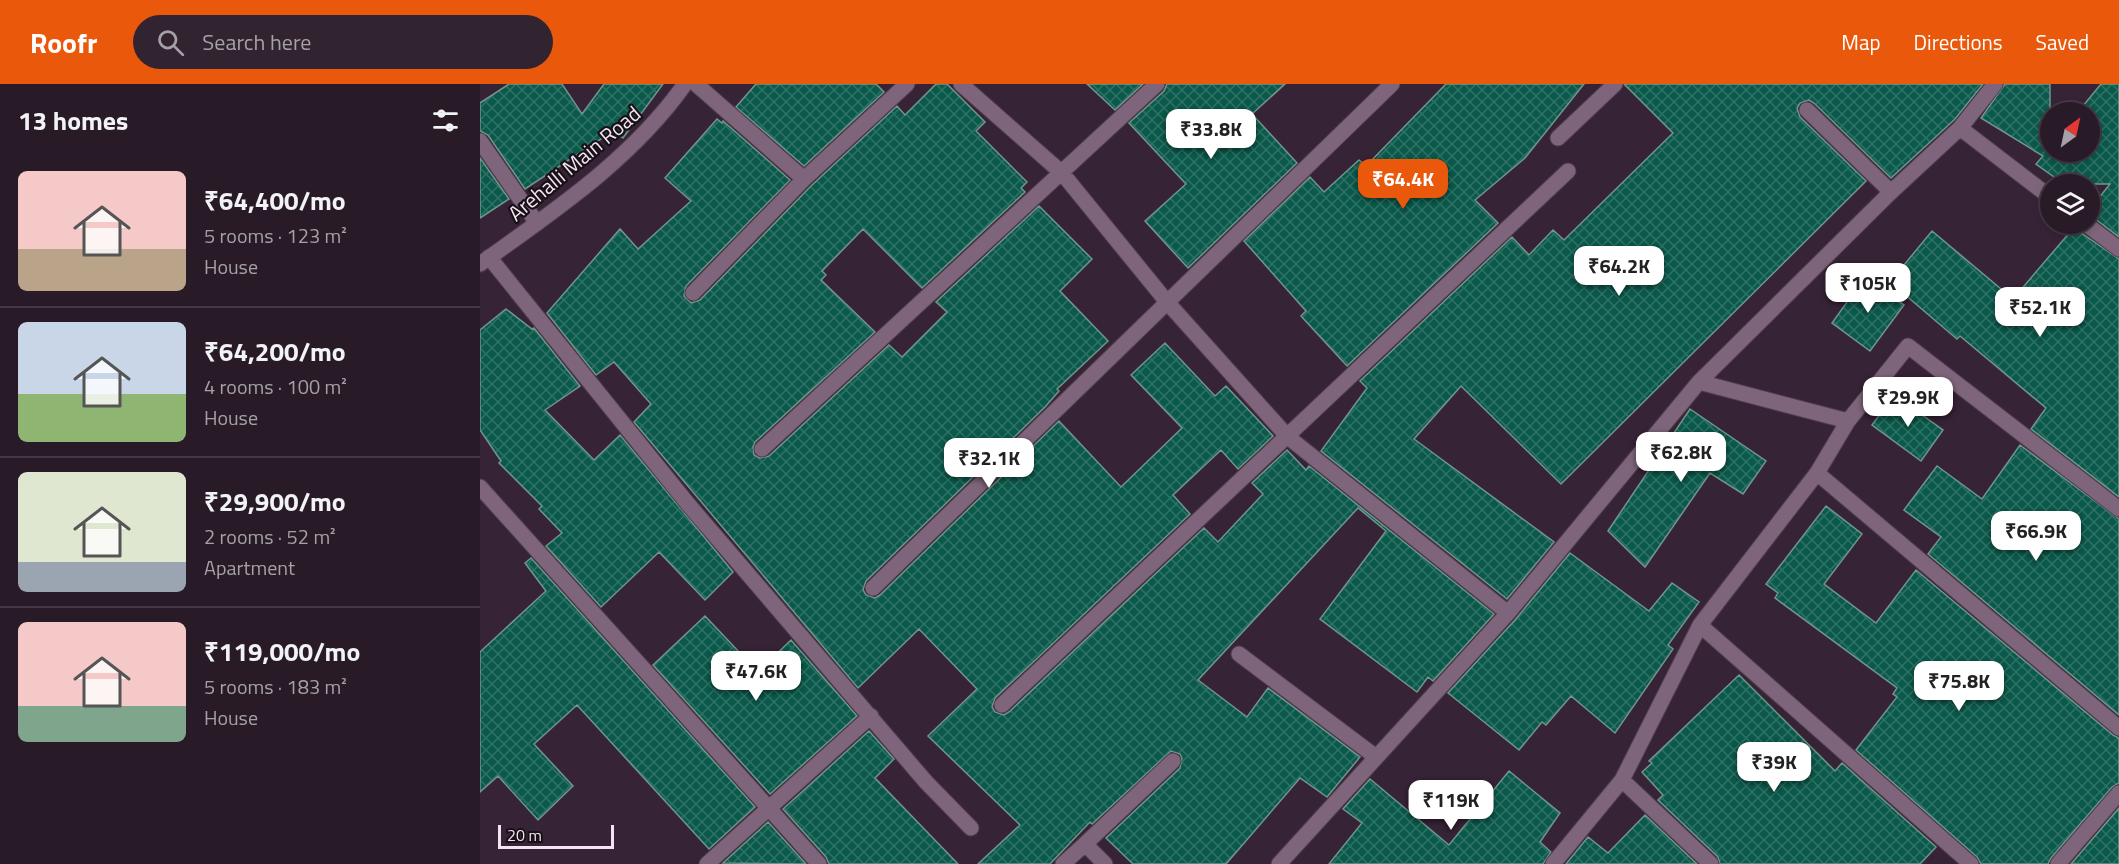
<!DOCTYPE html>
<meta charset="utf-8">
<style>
:root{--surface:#291a28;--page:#312330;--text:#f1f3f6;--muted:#a5a1a8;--line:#453845;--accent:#ea580c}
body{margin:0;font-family:"Titillium Web",sans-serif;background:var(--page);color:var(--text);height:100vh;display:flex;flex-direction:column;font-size:22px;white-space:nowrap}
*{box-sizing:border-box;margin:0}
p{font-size:20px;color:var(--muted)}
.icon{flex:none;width:33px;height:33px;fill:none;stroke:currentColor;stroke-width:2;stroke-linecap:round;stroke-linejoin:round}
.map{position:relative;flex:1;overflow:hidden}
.details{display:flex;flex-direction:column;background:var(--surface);width:480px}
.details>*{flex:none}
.needle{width:39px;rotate:33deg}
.tools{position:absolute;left:1560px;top:18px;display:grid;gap:12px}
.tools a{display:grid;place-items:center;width:60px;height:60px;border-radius:50%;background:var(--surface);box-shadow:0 3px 9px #0003,0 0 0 2px var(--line);font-size:30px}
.scale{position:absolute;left:18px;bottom:15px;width:116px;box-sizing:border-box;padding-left:6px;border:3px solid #f2e4f1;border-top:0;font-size:16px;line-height:21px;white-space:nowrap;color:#f2e4f1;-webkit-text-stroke:4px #191018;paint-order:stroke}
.price{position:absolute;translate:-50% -51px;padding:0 14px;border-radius:12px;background:#fff;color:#222;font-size:20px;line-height:39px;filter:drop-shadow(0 2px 3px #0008)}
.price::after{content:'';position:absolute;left:50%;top:36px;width:18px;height:14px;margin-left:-9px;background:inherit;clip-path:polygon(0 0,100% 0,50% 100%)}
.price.on{background:var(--accent);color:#fff}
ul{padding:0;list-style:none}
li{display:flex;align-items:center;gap:18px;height:150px;padding:0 18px}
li+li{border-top:2px solid var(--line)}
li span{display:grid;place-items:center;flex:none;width:168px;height:120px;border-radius:9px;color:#555}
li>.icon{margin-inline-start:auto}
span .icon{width:72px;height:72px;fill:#fffc;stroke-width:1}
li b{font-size:26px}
h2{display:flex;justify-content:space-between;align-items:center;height:72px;padding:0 18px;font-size:26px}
header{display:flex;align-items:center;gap:36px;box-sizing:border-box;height:84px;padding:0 30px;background:var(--accent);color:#fff}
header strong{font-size:28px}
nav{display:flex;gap:33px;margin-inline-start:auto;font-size:21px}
.search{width:420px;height:54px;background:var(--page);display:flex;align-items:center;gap:15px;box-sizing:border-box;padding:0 21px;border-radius:33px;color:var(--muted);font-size:22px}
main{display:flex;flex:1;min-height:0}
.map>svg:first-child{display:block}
</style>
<header>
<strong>Roofr</strong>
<div class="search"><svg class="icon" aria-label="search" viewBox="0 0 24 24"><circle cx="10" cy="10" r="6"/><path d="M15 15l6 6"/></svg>Search here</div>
<nav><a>Map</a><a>Directions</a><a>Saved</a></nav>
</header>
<main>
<section class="details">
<h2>13 homes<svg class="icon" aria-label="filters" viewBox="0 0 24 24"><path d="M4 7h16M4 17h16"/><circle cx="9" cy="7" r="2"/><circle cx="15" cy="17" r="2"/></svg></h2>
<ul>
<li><span style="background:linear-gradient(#f6c9c9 65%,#b9a48a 0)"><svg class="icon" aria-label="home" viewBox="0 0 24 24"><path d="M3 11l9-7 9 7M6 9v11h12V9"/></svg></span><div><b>₹64,400/mo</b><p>5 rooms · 123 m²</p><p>House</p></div></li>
<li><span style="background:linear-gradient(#c9d6e8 60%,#8fb573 0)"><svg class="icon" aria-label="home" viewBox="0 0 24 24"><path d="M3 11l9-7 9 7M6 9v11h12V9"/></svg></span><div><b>₹64,200/mo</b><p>4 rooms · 100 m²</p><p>House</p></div></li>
<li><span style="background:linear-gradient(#dfe7d0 75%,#9aa5b1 0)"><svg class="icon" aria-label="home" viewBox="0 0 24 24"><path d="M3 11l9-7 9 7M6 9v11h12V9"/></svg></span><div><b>₹29,900/mo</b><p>2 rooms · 52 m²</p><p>Apartment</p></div></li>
<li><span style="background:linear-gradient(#f6c9c9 70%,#7fa58c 0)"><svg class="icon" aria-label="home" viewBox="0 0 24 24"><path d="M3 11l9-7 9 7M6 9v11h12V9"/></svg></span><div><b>₹119,000/mo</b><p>5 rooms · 183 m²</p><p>House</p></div></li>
</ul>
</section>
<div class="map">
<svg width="1639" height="780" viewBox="0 0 1639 780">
<defs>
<pattern id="building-cross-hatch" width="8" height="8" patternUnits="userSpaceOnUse" patternTransform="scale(1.5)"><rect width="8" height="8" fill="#0a594a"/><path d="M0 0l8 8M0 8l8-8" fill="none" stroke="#2e7165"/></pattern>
</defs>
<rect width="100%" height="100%" fill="#372336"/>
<path fill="url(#building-cross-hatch)" stroke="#70968b" stroke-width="1.5" d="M29 0H82L102 30 124 0H183L143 54 133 47 45 105 8 51 0 47V19Z
M276 0H396L404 8 324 82 256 23Z
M456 0H467L505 38 496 47 547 98 541 104 545 108 442 204 383 145 342 187 346 191 341 196 395 248 275 358 273 363 274 371 280 374 289 372 409 261 422 273 467 228 456 218 559 122 612 175 580 207 628 257 577 305 579 307 565 323 386 497 383 506 386 511 395 514 400 511 579 337 641 403 702 344 651 291 685 259 735 312 746 302 793 352 758 385 741 366 693 411 710 430 515 614 512 623 515 628 524 631 529 628 724 444 738 458 783 410 772 399 807 366 826 386 829 382 1014 530 953 597 948 593 937 608 840 535 906 447 878 424 718 596 767 633 788 604 880 673 847 713 820 694 746 780H653L626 754 700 684 702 674 700 670 691 667 612 740 610 738 570 780H498L540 741 448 652 497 605 439 545 378 604 154 338 171 320 134 278 116 291 67 229 140 145 158 165 211 117 185 94 237 35 242 39 243 37 310 96 206 202 204 212 211 219 220 216 331 102 417 22 425 31Z
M607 0H663L635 26Z
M687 0H805L772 30 817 79 708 184 665 137 706 100 649 39 684 7Z
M966 0H1104L1045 74 995 116 1018 139 867 282 821 232 826 227 764 157 830 93 844 108 879 76 886 82Z
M1144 0H1503L1475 35 1411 94 1334 19 1329 16 1320 19 1317 24 1320 33 1386 97 1081 400 981 302 934 355 1074 458 1027 515 841 367 887 304 880 297 1032 153 1049 171 1073 146 1084 156 1193 49Z
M1525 0H1570V68H1610V28H1598L1621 0H1639V153L1610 131V125L1630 100H1584L1556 80 1563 72 1501 34Z
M0 74 29 115 0 134Z
M1596 141 1600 148 1639 175V413L1551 345 1566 324 1480 252 1477 255 1410 198 1452 147 1533 215Z
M1385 193 1424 221 1390 267 1352 239Z
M26 225 52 245 54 244 100 302 65 326 114 376 140 351 253 488 225 516 179 468 121 523 66 462 82 449 59 425 62 422 19 379 21 377 0 346V246Z
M1414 311 1463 346 1441 377 1392 341Z
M1210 325 1286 377 1263 410 1230 389 1165 483 1128 447Z
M1540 361 1639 435V631L1448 470 1461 453 1424 426 1457 382 1502 415Z
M1346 422 1382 450 1344 500 1396 539 1436 486 1633 651 1639 654V699L1632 703 1571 774 1568 780H1501L1497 773 1376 666 1417 613 1413 610 1417 604 1295 514 1298 509 1286 500Z
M1090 469 1169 527 1192 499 1219 518 1188 561 1193 565 1135 649 1091 612 1066 641 1062 638 1039 666 968 609 1035 536Z
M51 474 275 723 229 765 97 621 54 660 93 702 58 736 18 692 0 708V568L66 507 45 479Z
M225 532 278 588 311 556 377 632 290 710 173 581Z
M1259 591 1355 687 1362 679 1456 763 1440 780H1240L1238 773 1178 716 1183 711 1162 688 1172 679 1169 677Z
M389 647 414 675 395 694 478 780H349L346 773 303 725Z
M1029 687 1080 729 1060 758 1071 768 1063 780H849L882 739 863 725 890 695 969 761Z
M1639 724V780H1591Z
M1165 731 1217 780H1086L1108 753 1128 769Z
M288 738 326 780 243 779Z"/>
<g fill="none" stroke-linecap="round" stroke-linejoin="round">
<defs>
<path id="service" d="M1327 26 1411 108"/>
<path id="minor" d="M216 0 324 95 427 0
M481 0 582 89 687 218 808 353 1028 529
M1480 44 1570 113
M1078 54 1135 0
M0 57 57 139
M1606 140 1639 165
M9 173 208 420 446 698 491 744
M213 209 324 95
M1368 337 1428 262 1639 425
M282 365 677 0
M1337 389 1639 644
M0 403 339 780
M393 504 912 0
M1220 541 1491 780
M759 570 896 673
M522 621 1088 87
M1142 696 1231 780
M227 780 391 632
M583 780 605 760
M625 780 605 760 693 677
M799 780 1028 529 1219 298
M1073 780 1142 696 1220 541 1337 389 1368 337 1219 298 1411 108 1480 44 1515 0
M1578 780 1639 709"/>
<path id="tertiary" d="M0 180C74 127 152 75 205 0"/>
</defs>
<use href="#service" stroke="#513f50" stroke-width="17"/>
<use href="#minor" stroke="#513f50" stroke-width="17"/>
<use href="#tertiary" stroke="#513f50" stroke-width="17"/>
<use href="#service" stroke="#7e657b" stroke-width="15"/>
<use href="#minor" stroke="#7e657b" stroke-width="15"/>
<use href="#tertiary" stroke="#7e657b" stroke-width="15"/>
</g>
<g text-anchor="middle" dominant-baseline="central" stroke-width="4.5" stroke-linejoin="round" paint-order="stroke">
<g font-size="21" fill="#f2e4f1" stroke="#191018">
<text transform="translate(94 79) rotate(-40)">Arehalli Main Road</text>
</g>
</g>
</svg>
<div class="tools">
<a><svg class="needle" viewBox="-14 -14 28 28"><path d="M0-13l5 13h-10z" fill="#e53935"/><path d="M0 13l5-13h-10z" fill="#a5a1a8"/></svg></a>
<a><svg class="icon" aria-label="layers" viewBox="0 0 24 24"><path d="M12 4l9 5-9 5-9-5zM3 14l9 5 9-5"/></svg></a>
</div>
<div class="scale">20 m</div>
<b class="price" style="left:731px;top:76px">₹33.8K</b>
<b class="price on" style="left:923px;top:126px">₹64.4K</b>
<b class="price" style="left:1139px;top:213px">₹64.2K</b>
<b class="price" style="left:1388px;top:230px">₹105K</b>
<b class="price" style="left:1560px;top:254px">₹52.1K</b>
<b class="price" style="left:1428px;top:344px">₹29.9K</b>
<b class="price" style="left:1201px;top:399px">₹62.8K</b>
<b class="price" style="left:509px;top:405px">₹32.1K</b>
<b class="price" style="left:1556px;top:478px">₹66.9K</b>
<b class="price" style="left:276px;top:618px">₹47.6K</b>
<b class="price" style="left:1479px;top:628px">₹75.8K</b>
<b class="price" style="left:1294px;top:709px">₹39K</b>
<b class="price" style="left:971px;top:747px">₹119K</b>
</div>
</main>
